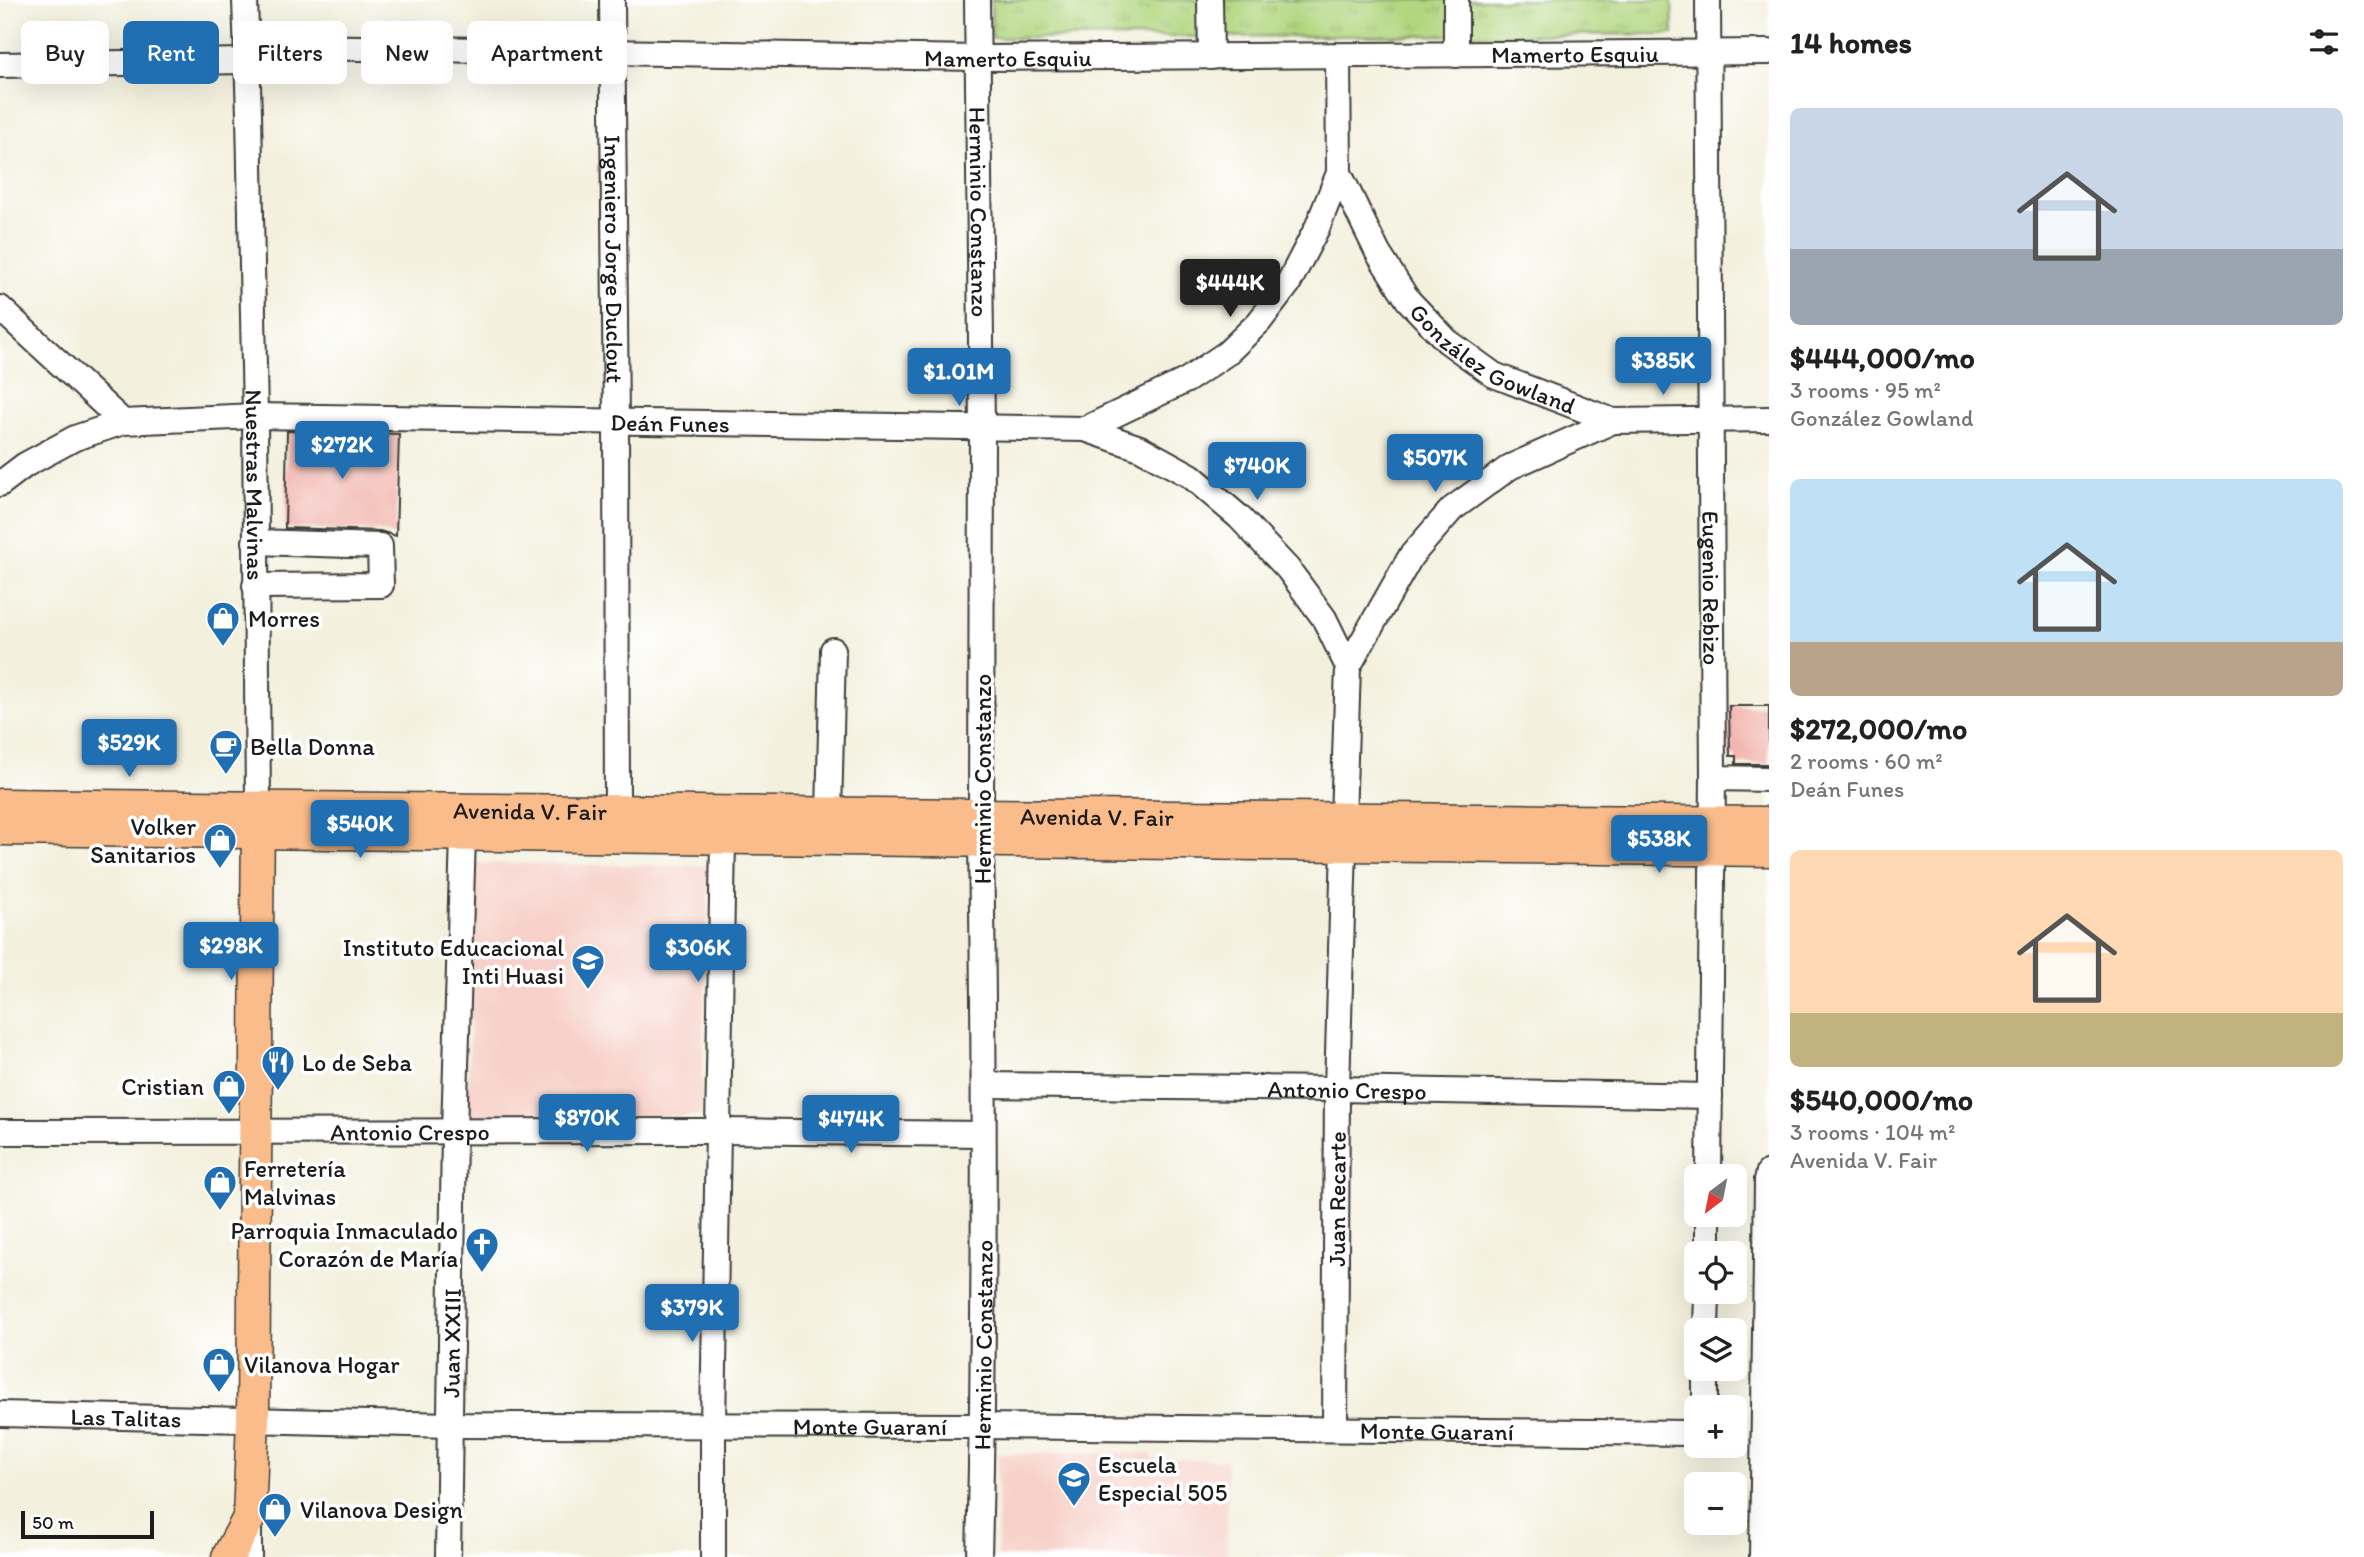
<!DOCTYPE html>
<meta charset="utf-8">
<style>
:root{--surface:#fff;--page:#f2f2f2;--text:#222;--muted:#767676;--accent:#1f6fb2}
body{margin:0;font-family:Itim,sans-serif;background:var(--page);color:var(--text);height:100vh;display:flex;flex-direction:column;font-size:26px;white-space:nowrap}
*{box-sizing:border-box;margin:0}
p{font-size:23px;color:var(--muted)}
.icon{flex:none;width:38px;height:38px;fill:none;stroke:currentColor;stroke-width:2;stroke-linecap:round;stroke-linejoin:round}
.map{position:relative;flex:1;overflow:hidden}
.side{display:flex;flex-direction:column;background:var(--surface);width:595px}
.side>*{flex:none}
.hud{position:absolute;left:21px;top:21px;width:665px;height:63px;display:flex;gap:14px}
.needle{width:46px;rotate:212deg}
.controls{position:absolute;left:1684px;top:1164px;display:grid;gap:14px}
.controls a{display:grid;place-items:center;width:63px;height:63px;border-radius:10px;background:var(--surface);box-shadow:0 7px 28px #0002;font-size:35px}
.scale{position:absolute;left:21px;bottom:18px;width:133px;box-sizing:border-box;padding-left:7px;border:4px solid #1c1c1c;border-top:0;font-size:19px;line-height:24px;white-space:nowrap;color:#1c1c1c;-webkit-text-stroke:5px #fff;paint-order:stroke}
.price{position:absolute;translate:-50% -60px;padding:0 16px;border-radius:7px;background:var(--accent);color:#fff;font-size:23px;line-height:46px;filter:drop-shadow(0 2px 4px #0008)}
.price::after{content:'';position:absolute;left:50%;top:42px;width:21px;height:16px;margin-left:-10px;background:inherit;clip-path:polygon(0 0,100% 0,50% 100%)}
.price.selected{background:#222;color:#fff}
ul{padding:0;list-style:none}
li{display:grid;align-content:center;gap:14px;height:371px;padding:0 21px}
li span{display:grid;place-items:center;height:217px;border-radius:10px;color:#555}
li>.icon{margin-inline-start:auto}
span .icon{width:126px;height:126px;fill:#fffc;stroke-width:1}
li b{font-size:30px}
h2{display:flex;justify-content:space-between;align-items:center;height:84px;padding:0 21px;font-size:30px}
.pill{padding:0 24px;border-radius:10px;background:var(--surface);box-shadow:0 7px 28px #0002;font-size:24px;line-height:63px}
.pill.selected{background:var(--accent);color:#fff}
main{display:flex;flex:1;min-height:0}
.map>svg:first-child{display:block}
</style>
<main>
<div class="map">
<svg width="1769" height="1557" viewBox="0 0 1769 1557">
<defs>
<pattern id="grass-tufts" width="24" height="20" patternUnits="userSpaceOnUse" patternTransform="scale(1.75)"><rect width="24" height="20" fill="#b1d67f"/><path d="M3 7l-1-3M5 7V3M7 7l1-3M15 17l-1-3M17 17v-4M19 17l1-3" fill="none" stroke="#98b76d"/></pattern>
</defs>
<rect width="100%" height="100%" fill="#fff"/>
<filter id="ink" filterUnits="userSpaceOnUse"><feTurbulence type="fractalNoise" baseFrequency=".0143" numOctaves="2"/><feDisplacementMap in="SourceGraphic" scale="14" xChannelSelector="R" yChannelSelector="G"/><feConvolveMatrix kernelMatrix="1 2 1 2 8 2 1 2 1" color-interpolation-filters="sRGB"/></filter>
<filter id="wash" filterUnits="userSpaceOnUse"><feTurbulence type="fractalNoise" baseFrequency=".00686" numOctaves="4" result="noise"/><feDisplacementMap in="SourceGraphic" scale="28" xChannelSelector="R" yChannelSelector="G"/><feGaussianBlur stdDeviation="1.57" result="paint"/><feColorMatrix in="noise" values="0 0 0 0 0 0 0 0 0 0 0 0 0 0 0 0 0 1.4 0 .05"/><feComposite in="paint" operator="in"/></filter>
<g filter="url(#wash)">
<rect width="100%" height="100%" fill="#f3f0dd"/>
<path fill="#f7d1c9" d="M476 863 709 866 701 1116 467 1117Z
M1151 1453 1152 1459 1227 1460V1557H998L997 1454Z"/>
<path fill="url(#grass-tufts)" stroke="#66794e" stroke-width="2" d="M991 0H1672L1673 34 992 38Z"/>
<g id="blocks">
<path fill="#f1b2ab" d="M287 431 399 434 396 536 380 531 285 528Z
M1729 706H1769V764H1736V756H1730Z"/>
</g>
</g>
<g filter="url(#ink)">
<use href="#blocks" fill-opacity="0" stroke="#3c3c39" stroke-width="2"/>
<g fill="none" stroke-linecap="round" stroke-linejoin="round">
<defs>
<g id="minor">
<path id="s1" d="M245 0 249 114 255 416 258 806"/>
<path id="s2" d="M612 0 616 421 617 812"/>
<path id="s3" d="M977 0 982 426 981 815"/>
<path d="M1210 0 1211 57"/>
<path d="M1456 0V55"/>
<path id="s4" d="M1708 0 1713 778 1709 1176"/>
<path id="s5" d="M0 65 247 61 298 47 978 58 1769 52"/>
<path id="s6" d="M1339 173 1378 253 1408 300 1447 341 1494 375 1613 421 1769 419"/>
<path d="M0 308 123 422"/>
<path d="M1085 429 1187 380 1227 353 1259 322 1288 284 1317 228 1339 173 1338 56"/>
<path id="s7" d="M0 484 25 465 75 438 123 422 255 416 1085 429 1140 448 1191 476 1239 517 1288 569 1324 618 1348 667"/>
<path d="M255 542 380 546 381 585 255 586"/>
<path d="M1713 778 1769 779"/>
<path d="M829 813 833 650"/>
<path d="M1343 819 1348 667 1411 556 1452 509 1510 467 1613 421"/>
<path id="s8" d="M985 1085 1337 1089 1710 1096"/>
<path id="s9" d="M0 1132 719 1131 983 1134"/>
<path d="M1708 1253V1214"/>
<path d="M1706 1330 1707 1292"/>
<path d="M1705 1407V1368"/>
<path id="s10" d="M0 1414 451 1425 982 1426 1691 1433 1696 1430"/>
<path id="s11" d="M1335 1428 1337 1089 1344 845"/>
<path d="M249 1557V1519"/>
<path id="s12" d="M448 1557 454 1132 463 836"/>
<path d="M713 1557V1425L723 838"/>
<path id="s13" d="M979 1557C985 1319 985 1080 981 842"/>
<path d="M1762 1557 1767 1180 1769 1172"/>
</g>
<g id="major">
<path id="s14" d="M0 805 1769 823"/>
<path d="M0 829 1769 850"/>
<path d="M228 1557 249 1518 253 1419 258 811"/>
</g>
</defs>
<use href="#minor" stroke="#3c3c39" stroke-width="28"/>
<use href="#major" stroke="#3c3c39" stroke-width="35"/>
<use href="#minor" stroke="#fff" stroke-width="24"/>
<use href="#major" stroke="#f9bc8a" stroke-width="32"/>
</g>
</g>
<defs>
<symbol id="shop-pin" viewBox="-11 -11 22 30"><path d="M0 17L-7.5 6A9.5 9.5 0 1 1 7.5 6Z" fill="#1f6fb2" stroke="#fff"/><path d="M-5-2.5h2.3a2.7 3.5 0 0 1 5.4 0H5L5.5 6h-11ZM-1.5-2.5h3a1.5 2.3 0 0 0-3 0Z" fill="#fff"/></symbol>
<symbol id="cafe-pin" viewBox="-11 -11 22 30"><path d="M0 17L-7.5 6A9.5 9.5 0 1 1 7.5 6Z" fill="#1f6fb2" stroke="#fff"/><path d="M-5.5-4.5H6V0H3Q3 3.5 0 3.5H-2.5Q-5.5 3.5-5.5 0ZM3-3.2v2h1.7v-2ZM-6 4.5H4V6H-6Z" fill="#fff"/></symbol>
<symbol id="school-pin" viewBox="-11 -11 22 30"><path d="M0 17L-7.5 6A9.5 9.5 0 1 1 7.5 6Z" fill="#1f6fb2" stroke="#fff"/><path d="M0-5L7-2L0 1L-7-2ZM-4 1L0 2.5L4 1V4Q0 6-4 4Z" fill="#fff"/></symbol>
<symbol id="restaurant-pin" viewBox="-11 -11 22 30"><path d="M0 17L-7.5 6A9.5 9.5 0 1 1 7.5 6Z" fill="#1f6fb2" stroke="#fff"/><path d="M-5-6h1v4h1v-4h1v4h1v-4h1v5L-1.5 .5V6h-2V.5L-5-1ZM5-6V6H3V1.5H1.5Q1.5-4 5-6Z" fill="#fff"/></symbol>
<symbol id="church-pin" viewBox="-11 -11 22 30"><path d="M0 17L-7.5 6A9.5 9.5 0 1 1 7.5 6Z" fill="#1f6fb2" stroke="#fff"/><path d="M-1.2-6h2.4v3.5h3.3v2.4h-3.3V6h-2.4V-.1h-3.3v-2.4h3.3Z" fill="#fff"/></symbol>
</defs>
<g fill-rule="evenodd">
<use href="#shop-pin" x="204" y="599" width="38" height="52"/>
<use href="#cafe-pin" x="207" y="727" width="38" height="52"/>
<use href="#shop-pin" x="201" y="821" width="38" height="52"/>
<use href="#school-pin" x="569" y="942" width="38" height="52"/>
<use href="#restaurant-pin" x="259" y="1043" width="38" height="52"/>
<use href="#shop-pin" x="210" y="1067" width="38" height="52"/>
<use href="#shop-pin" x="201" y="1163" width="38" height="52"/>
<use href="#church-pin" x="463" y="1225" width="38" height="52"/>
<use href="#shop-pin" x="200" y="1345" width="38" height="52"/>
<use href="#school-pin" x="1055" y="1459" width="38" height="52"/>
<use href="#shop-pin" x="256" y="1490" width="38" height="52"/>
</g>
<g text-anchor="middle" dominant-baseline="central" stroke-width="7" stroke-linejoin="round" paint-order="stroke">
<g font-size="24" fill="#1c1c1c" stroke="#fff">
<text stroke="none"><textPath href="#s5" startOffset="1577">Mamerto Esquiu</textPath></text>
<text stroke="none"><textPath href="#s5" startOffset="1010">Mamerto Esquiu</textPath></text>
<text stroke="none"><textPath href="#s3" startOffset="212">Herminio Constanzo</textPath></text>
<text stroke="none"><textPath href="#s2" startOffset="259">Ingeniero Jorge Duclout</textPath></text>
<text stroke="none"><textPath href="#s6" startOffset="250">González Gowland</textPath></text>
<text stroke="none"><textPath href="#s7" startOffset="686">Deán Funes</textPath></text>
<text stroke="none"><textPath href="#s1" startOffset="485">Nuestras Malvinas</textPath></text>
<text stroke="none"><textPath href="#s4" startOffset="588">Eugenio Rebizo</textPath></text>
<text transform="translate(982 779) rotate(-90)">Herminio Constanzo</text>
<text stroke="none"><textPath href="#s14" startOffset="530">Avenida V. Fair</textPath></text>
<text stroke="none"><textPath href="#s14" startOffset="1097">Avenida V. Fair</textPath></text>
<text stroke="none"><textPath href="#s8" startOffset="362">Antonio Crespo</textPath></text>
<text stroke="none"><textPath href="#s9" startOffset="410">Antonio Crespo</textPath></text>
<text stroke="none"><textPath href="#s11" startOffset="229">Juan Recarte</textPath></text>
<text stroke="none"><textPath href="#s12" startOffset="214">Juan XXIII</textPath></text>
<text stroke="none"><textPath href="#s13" startOffset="212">Herminio Constanzo</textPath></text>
<text stroke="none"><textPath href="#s10" startOffset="126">Las Talitas</textPath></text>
<text stroke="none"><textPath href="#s10" startOffset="870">Monte Guaraní</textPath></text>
<text stroke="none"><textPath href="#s10" startOffset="1437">Monte Guaraní</textPath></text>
</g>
<g font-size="24" fill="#1c1c1c" stroke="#fff" text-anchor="start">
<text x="248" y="618">Morres</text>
<text x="250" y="746">Bella Donna</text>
<text x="196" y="826" text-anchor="end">Volker<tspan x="196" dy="28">Sanitarios</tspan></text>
<text x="564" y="947" text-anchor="end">Instituto Educacional<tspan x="564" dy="28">Inti Huasi</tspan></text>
<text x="302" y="1062">Lo de Seba</text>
<text x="204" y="1086" text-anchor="end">Cristian</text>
<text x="244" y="1168">Ferretería<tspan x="244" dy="28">Malvinas</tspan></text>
<text x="458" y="1230" text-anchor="end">Parroquia Inmaculado<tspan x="458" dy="28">Corazón de María</tspan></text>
<text x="244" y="1364">Vilanova Hogar</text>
<text x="1098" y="1464">Escuela<tspan x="1098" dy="28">Especial 505</tspan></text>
<text x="300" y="1509">Vilanova Design</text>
</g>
</g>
</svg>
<div class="controls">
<a><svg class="needle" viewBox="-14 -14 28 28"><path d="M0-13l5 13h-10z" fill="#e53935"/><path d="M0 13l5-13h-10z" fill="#767676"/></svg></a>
<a><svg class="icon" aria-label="locate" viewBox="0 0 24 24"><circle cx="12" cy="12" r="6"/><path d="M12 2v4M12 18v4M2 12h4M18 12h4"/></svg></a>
<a><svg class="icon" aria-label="layers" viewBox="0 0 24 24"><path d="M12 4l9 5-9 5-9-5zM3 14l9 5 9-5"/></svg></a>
<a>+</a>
<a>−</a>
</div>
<div class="scale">50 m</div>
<b class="price selected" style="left:1230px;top:319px">$444K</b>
<b class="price" style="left:1663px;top:397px">$385K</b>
<b class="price" style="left:959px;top:408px">$1.01M</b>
<b class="price" style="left:342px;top:481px">$272K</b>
<b class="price" style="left:1435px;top:494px">$507K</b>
<b class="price" style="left:1257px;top:502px">$740K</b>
<b class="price" style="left:129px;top:779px">$529K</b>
<b class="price" style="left:360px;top:860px">$540K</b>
<b class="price" style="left:1659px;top:875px">$538K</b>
<b class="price" style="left:231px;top:982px">$298K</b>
<b class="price" style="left:698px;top:984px">$306K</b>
<b class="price" style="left:587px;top:1154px">$870K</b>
<b class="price" style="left:851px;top:1155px">$474K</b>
<b class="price" style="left:692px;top:1344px">$379K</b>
<div class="hud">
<a class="pill">Buy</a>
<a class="pill selected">Rent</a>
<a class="pill">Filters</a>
<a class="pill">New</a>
<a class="pill">Apartment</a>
</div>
</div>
<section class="side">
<h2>14 homes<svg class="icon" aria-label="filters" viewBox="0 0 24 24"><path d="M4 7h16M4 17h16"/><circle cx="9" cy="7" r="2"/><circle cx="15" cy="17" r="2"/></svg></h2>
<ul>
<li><span style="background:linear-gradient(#c9d6e8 65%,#9aa5b1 0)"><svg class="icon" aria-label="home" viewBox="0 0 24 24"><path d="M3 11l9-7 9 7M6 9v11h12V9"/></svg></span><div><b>$444,000/mo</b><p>3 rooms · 95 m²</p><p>González Gowland</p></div></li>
<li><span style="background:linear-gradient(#bfe0f5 75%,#b9a48a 0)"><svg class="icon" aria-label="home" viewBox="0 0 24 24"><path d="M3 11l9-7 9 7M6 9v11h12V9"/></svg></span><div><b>$272,000/mo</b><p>2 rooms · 60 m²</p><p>Deán Funes</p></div></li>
<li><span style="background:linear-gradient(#ffd9b3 75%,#c2b280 0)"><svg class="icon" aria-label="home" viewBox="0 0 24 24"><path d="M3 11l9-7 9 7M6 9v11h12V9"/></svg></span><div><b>$540,000/mo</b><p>3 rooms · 104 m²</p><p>Avenida V. Fair</p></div></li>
</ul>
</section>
</main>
